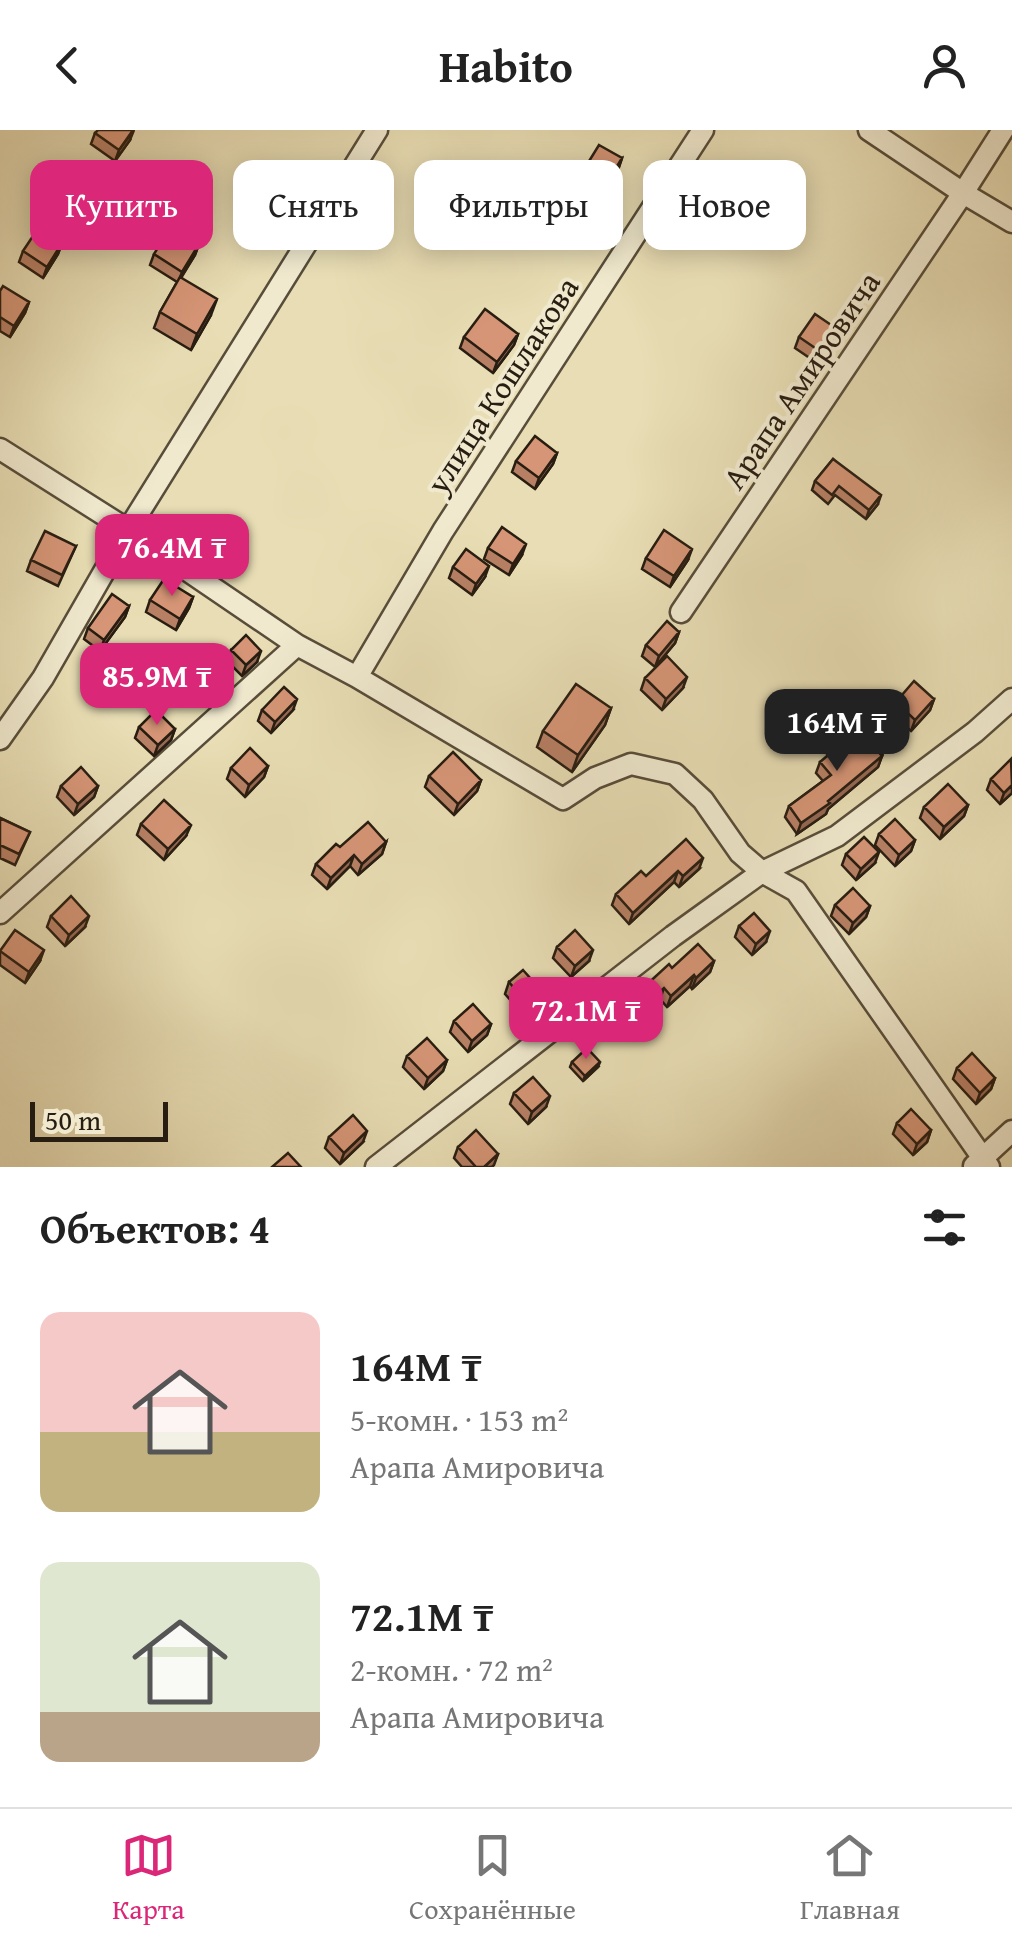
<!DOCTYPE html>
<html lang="ru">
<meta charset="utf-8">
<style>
:root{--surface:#fff;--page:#f2f2f2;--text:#222;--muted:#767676;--line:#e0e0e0;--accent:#db2777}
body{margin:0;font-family:"Gentium Book Plus",serif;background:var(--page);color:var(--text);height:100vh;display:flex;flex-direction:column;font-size:38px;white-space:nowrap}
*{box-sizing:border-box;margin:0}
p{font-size:32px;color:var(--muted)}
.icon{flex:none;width:55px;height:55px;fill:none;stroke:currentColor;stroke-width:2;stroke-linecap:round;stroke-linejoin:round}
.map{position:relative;height:1037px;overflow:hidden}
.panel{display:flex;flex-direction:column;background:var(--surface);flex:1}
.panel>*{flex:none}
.banner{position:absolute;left:30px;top:30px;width:952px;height:90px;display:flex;gap:20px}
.scale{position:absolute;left:30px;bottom:25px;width:138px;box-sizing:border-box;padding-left:10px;border:5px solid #281d11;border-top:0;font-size:28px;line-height:35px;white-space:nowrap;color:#281d11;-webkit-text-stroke:8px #f0e9ce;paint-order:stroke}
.price{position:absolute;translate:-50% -85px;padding:0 22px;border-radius:20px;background:var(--accent);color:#fff;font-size:32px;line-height:65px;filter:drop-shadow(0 2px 5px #0008)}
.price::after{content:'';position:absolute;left:50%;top:60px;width:30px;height:22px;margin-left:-15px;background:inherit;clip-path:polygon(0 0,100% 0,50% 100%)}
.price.on{background:#222;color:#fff}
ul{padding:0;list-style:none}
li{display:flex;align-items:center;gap:30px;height:250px;padding:0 40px}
li span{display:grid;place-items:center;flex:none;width:280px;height:200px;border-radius:20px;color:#555}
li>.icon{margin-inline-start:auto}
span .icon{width:120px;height:120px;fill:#fffc;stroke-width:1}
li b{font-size:42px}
h2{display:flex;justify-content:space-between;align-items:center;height:120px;padding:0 40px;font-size:42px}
.chip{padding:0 35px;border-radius:20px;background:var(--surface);box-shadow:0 5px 25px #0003;font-size:35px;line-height:90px}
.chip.on{background:var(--accent);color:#fff}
header{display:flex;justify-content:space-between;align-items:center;height:130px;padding:0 40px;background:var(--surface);font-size:45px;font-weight:800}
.menu{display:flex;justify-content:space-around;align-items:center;height:140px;border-top:2px solid var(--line);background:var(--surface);font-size:28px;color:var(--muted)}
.menu a{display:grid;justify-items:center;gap:5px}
.menu .on{color:var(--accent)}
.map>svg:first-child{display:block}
</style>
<header><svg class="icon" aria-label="back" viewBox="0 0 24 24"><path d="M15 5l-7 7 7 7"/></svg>Habito<svg class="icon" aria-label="person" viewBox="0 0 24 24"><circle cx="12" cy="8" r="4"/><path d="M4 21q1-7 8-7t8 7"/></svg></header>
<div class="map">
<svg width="1012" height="1037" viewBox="0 0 1012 1037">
<rect width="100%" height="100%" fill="#e8ddb4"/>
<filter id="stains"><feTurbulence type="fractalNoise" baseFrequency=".002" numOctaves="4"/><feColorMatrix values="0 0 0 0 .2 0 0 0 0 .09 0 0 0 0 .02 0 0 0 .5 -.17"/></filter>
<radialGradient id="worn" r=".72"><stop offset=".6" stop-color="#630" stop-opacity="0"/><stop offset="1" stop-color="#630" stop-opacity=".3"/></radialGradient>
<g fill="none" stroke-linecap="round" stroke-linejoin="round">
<defs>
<path id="minor" d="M869 0 963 63 1012 92
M0 319 128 400 297 515 357 547 563 669 595 648 631 634 675 644 703 670 740 723 762 742 796 761 989 1037
M681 482 963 63 1003 0
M357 547 443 401 703 0
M0 609 43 548 128 400 377 0
M0 783 297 515
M974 1036 1012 1001
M376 1037 673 806 762 742 837 706 975 602 1012 569"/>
</defs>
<use href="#minor" stroke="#584d3a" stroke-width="25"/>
<use href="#minor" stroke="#f0e9ce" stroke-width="20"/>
</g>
<path fill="#b78065" stroke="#281d11" stroke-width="2.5" d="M95 3 130 10 115 31 91 14Z
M622 28 618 40 597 74 574 60 578 49Z
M59 63 95 67 80 90 55 74Z
M62 113 58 124 43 148 19 132 23 121Z
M199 114 195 125 181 147 211 185 191 220 154 198 160 182 177 152 150 135 154 124Z
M0 161 29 172 25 183 10 207 0 201Z
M840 201 836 212 820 235 795 218 799 207Z
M518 204 514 215 493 243 460 218 464 207Z
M557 323 553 334 535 359 512 342 516 331Z
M833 329 878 374 866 389 835 365 828 374 812 360 815 351Z
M76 416 58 456 27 441 31 430Z
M488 418 522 425 509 445 484 429Z
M646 428 688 430 670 457 642 439Z
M453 437 485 447 472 465 449 448Z
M193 467 189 478 176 500 146 482 150 470Z
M129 476 125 487 100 521 84 509 88 498Z
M679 502 675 513 655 537 642 526 646 515Z
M231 520 257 532 242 546 227 531Z
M645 548 683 558 662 580 641 560Z
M934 569 930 580 911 601 892 584 896 572Z
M611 578 605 595 572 642 537 617 543 601Z
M262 580H293L271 603 258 591Z
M139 597 175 599 171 610 154 626 135 608Z
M882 626 878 637 828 679 826 684 797 704 785 687 789 676 823 651 816 643 820 632Z
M1012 631V663L1000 674 987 660 991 649Z
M268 636 264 647 245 667 227 649 231 638Z
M429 646 481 650 477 661 454 685 425 657Z
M61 656H98L94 667 74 685 57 667Z
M968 675 964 686 940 709 920 688 924 677Z
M0 688 30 702 15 735 0 728Z
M141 694 186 706 164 730 137 705Z
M879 704 915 710 911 721 895 736 875 715Z
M386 712 382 724 358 745 350 736 327 759 312 745 316 734 340 717Z
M846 724 875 733 856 750 842 735Z
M699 739 679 757 674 752 629 794 612 775 616 764 646 746Z
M835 775 870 776 866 787 849 804 831 786Z
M51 786 85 797 65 816 47 797Z
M739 796 766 812 752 825 735 807Z
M557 817 589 831 571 847 553 828Z
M0 821 40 831 25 853 0 835Z
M714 831 710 842 692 859 690 856 667 877 660 869 632 894 621 881 625 870 672 838Z
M509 852 535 869 521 882 505 864Z
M454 891 491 894 487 905 468 922 450 902Z
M407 926 447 930 443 941 424 959 403 937Z
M572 932 598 937 583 951 570 937Z
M957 938 995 948 991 959 976 974 953 949Z
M514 963 546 977 528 994 510 974Z
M897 993 931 1000 927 1012 913 1025 893 1004Z
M329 1007 363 1012 340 1034 325 1018Z
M458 1017 498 1024 492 1037H462L454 1028Z"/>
<path fill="#956853" stroke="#281d11" stroke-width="2.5" d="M134 0 130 10 115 31 119 20Z
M622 28 618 40 597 74 601 63Z
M99 56 95 67 80 90 84 79Z
M62 113 58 124 43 148 47 137Z
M199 114 195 125 178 153 182 142Z
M217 169 211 185 191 220 197 204Z
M29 172 25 183 10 207 14 196Z
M840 201 836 212 820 235 824 224Z
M518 204 514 215 493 243 497 232Z
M557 323 553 334 535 359 539 348Z
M881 365 878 374 866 389 869 380Z
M526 414 522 425 509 445 513 434Z
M692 419 688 430 670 457 674 446Z
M489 436 485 447 472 465 476 454Z
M193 467 189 478 176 500 180 489Z
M129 476 125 487 100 521 104 510Z
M679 502 675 513 655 537 659 526Z
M261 521 257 532 242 546 246 535Z
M687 547 683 558 662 580 666 569Z
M297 569 293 580 271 603 275 592Z
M934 569 930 580 911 601 915 590Z
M611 578 605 595 572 642 578 625Z
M175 599 171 610 154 626 158 615Z
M882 626 878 637 828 679 826 684 797 704 801 693Z
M268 636 264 647 245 667 249 655Z
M481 650 477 661 454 685 458 674Z
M1012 655V663L1000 674 1004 663Z
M98 656 94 667 74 685 78 674Z
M968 675 964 686 940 709 944 697Z
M191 695 186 706 164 730 168 719Z
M915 710 911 721 895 736 899 725Z
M386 712 382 724 358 745 362 734Z
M879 722 875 733 856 750 861 739Z
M354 725 350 736 327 759 331 748Z
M703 728 699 739 679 757 683 746Z
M678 741 674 752 629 794 633 783Z
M870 776 866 787 849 804 853 793Z
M89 786 85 797 65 816 69 805Z
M770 801 766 812 752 825 756 814Z
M44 820 40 831 25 853 29 842Z
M593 820 589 831 571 847 575 836Z
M714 831 710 842 692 859 696 848Z
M694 845 690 856 667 877 671 866Z
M539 858 535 869 521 882 525 871Z
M664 858 660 869 632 894 636 883Z
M491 894 487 905 468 922 472 911Z
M447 930 443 941 424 959 428 948Z
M600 932 598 937 583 951 585 946Z
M995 948 991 959 976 974 980 963Z
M550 966 546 977 528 994 532 982Z
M931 1000 927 1012 913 1025 917 1014Z
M367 1001 363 1012 340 1034 344 1023Z
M498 1024 494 1035 492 1037H484Z"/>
<path fill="#d59576" stroke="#281d11" stroke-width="2.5" d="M98 0H133L119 20 95 3Z
M599 15 622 28 601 63 578 49Z
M74 40 99 56 84 79 59 63Z
M171 96 199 114 182 142 154 124Z
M39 97 62 113 47 137 23 121Z
M180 147 217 169 197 204 160 182Z
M3 156 29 172 14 196 0 187V161Z
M485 179 518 204 497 232 464 207Z
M815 184 840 201 824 224 799 207Z
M535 306 557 323 539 348 516 331Z
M833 329 881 365 869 380 839 356 832 365 815 351Z
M502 397 526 414 513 434 488 418Z
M664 400 692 419 674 446 646 428Z
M45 401 76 416 62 445 31 430Z
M466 419 489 436 476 454 453 437Z
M164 449 193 467 180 489 150 470Z
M112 464 129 476 104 510 88 498Z
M667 491 679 502 659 526 646 515Z
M246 505 261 521 246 535 231 520Z
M667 526 687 547 666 569 645 548Z
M914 551 934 569 915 590 896 572Z
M576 554 611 578 578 625 543 601Z
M284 557 297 569 275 592 262 580Z
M156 580 175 599 158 615 139 597Z
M858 600 882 626 828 671 830 673 801 693 789 676 831 645 820 632Z
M250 618 268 636 249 655 231 638Z
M453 622 481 650 458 674 429 646Z
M1011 629 1012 655 1004 663 991 649Z
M81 637 98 656 78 674 61 656Z
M948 654 968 675 944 697 924 677Z
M164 670 191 695 168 719 141 694Z
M0 688 30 702 19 724 0 715Z
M895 689 915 710 899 725 879 704Z
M368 692 386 712 362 734 354 725 331 748 316 734 336 714 340 717Z
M864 707 879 722 861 739 846 724Z
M686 709 703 728 683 746 678 741 633 783 616 764 641 741 646 746Z
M853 758 870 776 853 793 835 775Z
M71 766 89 786 69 805 51 786Z
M754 783 770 801 756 814 739 796Z
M15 800 44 820 29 842 0 821Z
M575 800 593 820 575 836 557 817Z
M698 814 714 831 696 848 694 845 671 866 664 858 636 883 625 870 641 855 643 858 669 834 672 838Z
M523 840 539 858 525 871 509 852Z
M473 874 491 894 472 911 454 891Z
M427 908 447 930 428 948 407 926Z
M587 918 600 932 585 946 572 932Z
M972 923 995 948 980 963 957 938Z
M533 947 550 966 532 982 514 963Z
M911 979 931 1000 917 1014 897 993Z
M353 985 367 1001 344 1023 329 1007Z
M476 1000 498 1024 484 1037H476L458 1017Z
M288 1023 301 1037H272Z"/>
<g text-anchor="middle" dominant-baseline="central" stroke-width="8" stroke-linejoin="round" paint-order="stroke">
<g font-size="32" fill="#281d11" stroke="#f0e9ce">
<text transform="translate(801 250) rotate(-56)">Арапа Амировича</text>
<text transform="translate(502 255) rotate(-57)">улица Кошлакова</text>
</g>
</g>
<rect width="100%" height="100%" filter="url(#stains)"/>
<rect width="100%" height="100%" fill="url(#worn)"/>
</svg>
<div class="scale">50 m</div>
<b class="price" style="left:172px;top:469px">76.4M ₸</b>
<b class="price" style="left:157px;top:598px">85.9M ₸</b>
<b class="price on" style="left:837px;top:644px">164M ₸</b>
<b class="price" style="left:586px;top:932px">72.1M ₸</b>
<div class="banner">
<a class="chip on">Купить</a>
<a class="chip">Снять</a>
<a class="chip">Фильтры</a>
<a class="chip">Новое</a>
</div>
</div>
<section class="panel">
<h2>Объектов: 4<svg class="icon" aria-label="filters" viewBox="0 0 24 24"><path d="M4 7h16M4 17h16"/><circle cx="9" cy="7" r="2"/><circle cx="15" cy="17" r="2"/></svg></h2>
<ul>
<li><span style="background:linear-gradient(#f6c9c9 60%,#c2b280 0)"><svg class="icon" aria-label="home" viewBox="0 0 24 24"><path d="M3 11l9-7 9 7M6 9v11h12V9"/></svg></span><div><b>164M ₸</b><p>5-комн. · 153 m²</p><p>Арапа Амировича</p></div></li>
<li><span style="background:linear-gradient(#dfe7d0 75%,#b9a48a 0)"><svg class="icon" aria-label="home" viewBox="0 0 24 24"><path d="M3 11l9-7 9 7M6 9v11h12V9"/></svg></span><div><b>72.1M ₸</b><p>2-комн. · 72 m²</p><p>Арапа Амировича</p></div></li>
</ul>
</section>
<nav class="menu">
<a class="on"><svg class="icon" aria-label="map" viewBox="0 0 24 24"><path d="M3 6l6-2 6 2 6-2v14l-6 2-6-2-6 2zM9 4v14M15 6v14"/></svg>Карта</a>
<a><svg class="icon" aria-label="saved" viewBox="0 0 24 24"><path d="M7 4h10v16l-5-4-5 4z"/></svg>Сохранённые</a>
<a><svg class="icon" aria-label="home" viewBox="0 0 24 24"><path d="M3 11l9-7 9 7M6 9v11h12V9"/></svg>Главная</a>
</nav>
